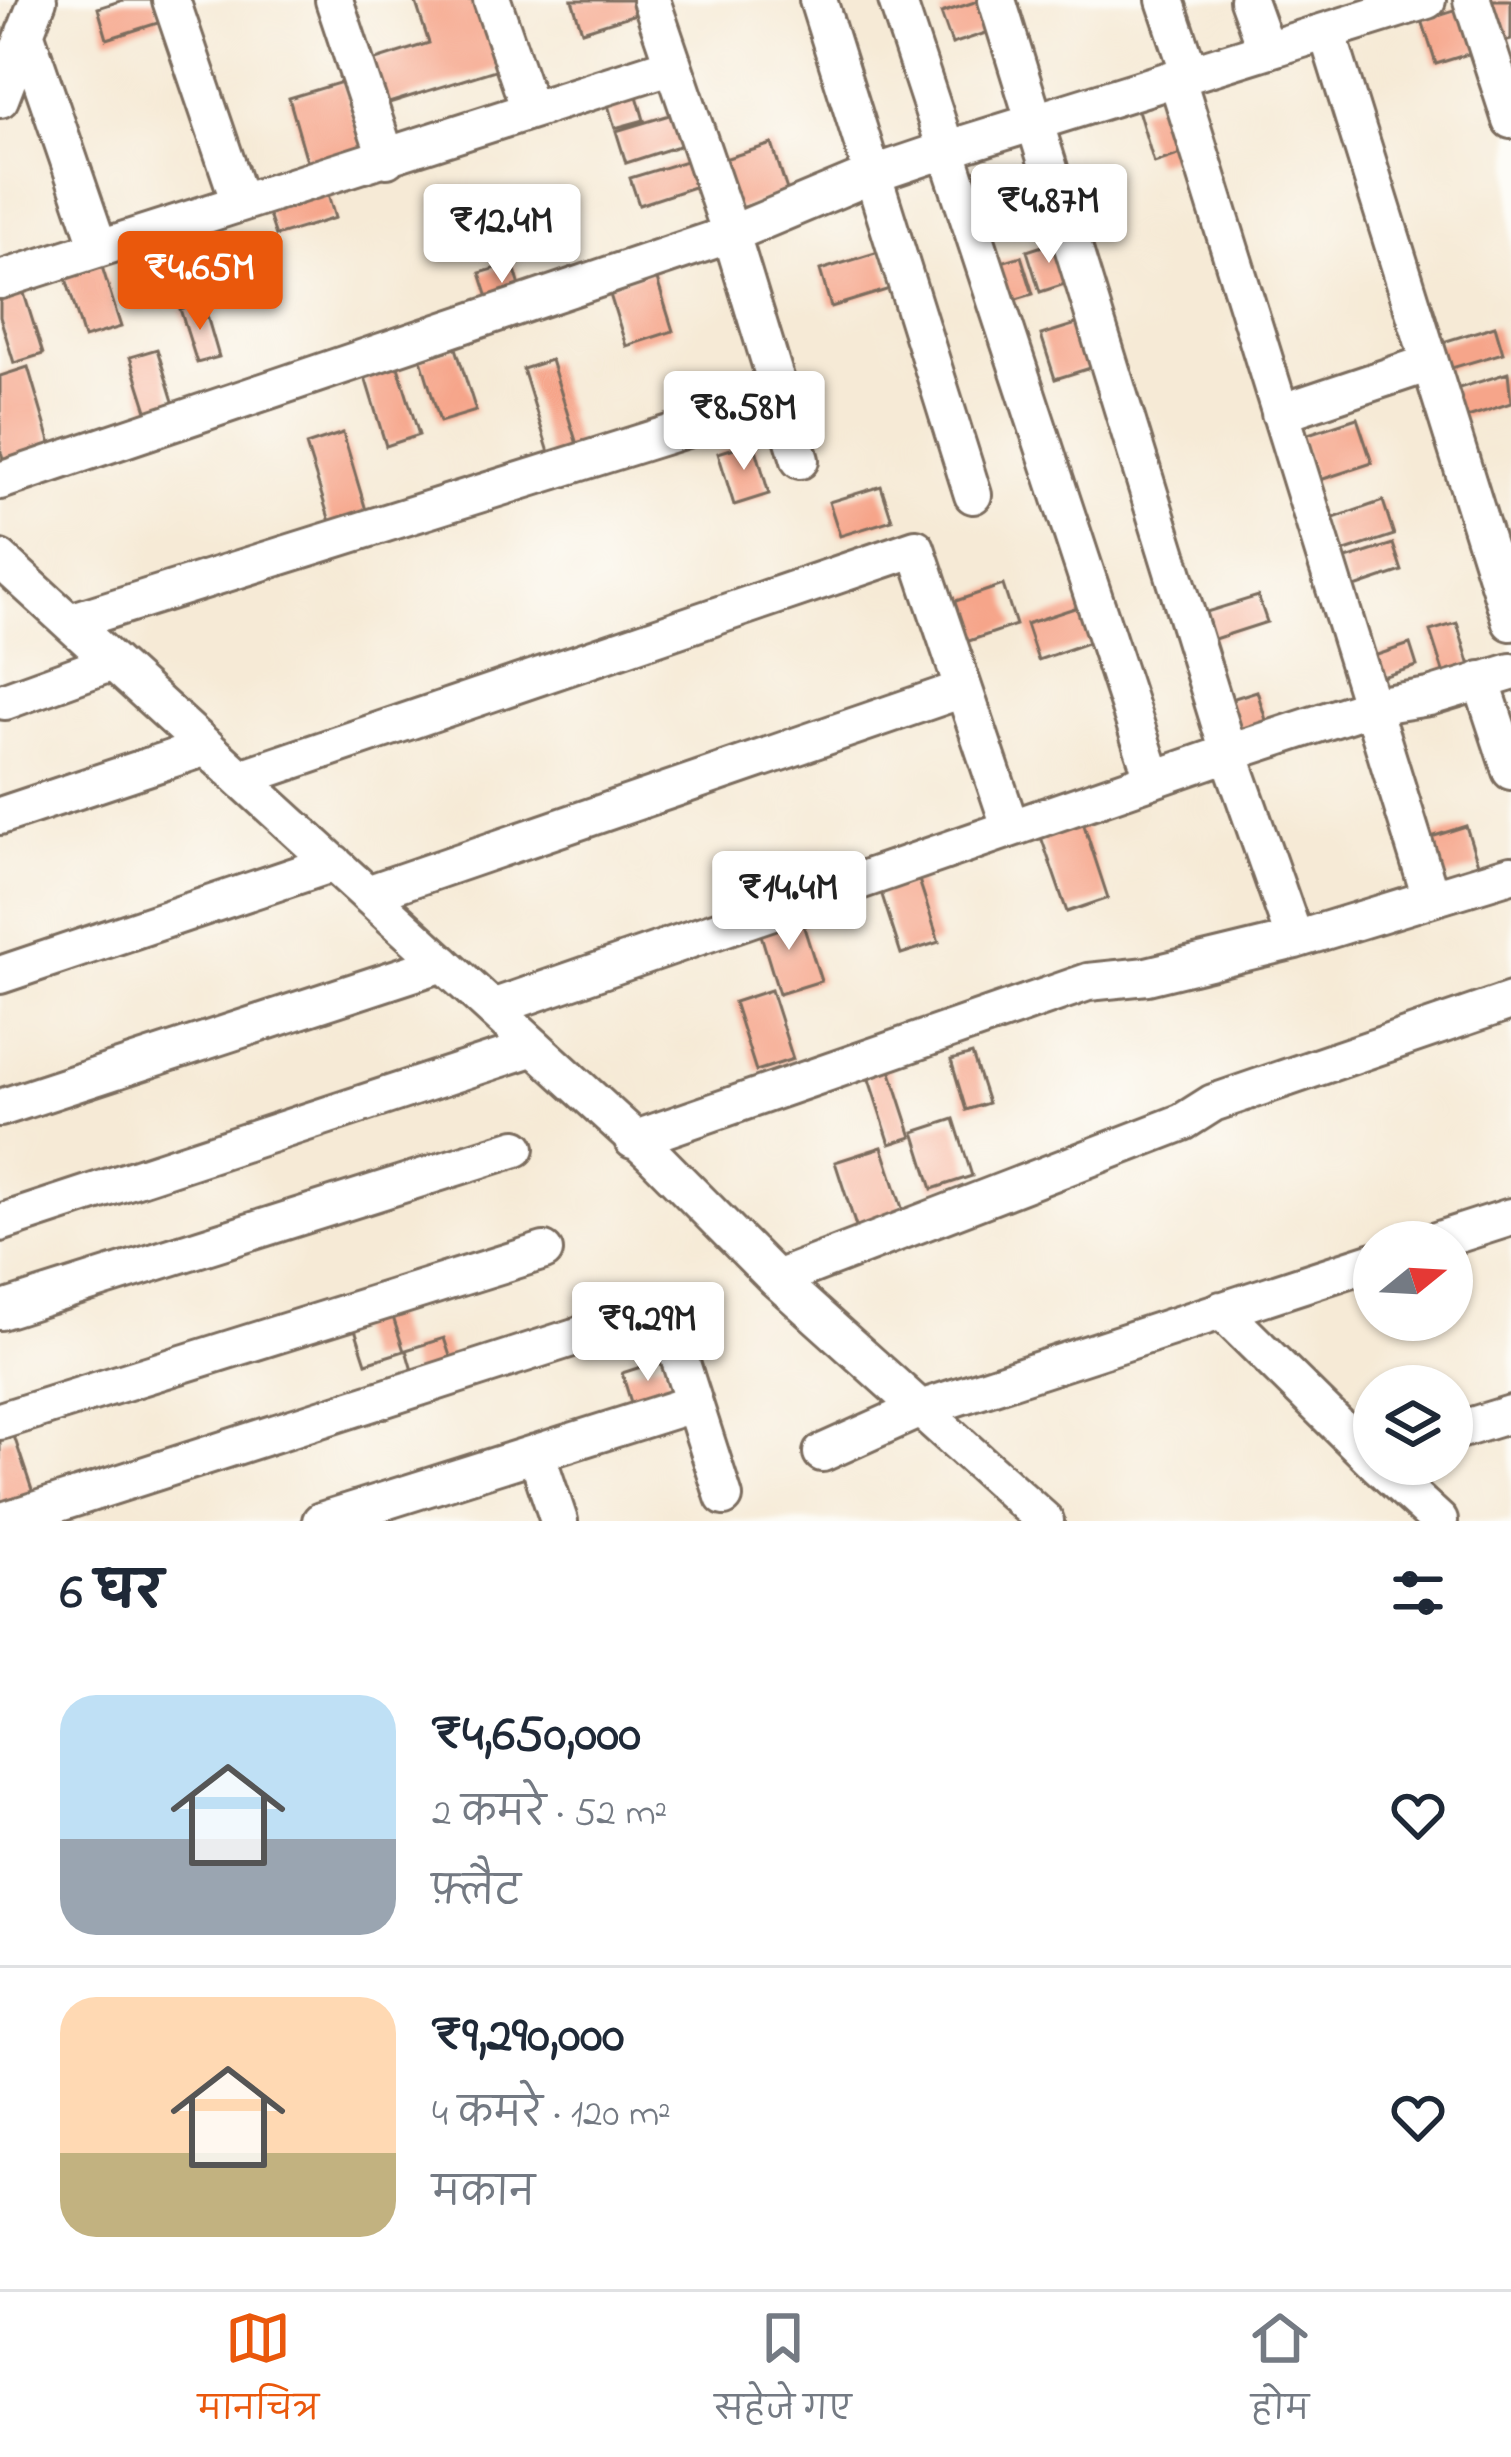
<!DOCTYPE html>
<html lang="hi">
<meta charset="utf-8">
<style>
:root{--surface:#fff;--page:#f6f6f7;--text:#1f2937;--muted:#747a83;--line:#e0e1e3;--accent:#ea580c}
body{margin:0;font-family:"Indie Flower","Playpen Sans Deva",sans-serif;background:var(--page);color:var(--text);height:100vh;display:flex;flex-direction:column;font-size:45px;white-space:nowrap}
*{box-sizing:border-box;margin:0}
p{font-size:39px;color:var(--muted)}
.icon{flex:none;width:66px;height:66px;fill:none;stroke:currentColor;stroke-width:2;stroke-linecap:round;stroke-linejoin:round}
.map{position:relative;height:1521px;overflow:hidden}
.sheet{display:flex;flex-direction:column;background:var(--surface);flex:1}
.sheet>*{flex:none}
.needle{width:78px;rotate:72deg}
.fabs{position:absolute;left:1353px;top:1221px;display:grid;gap:24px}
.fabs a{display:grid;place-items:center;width:120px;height:120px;border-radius:50%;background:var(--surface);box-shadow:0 3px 9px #0004;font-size:60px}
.price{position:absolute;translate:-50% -102px;padding:0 27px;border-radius:12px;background:#fff;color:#222;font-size:39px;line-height:78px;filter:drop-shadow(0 3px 6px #0008)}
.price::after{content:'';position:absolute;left:50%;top:72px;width:36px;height:27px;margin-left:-18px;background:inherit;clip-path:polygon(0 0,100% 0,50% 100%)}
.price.active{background:var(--accent);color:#fff}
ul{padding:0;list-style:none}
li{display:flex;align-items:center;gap:36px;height:300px;padding:0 60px}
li+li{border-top:3px solid var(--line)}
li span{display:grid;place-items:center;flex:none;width:336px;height:240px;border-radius:36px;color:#555}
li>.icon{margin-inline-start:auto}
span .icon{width:144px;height:144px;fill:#fffc;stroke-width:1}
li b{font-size:51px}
h2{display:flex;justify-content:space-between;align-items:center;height:144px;padding:0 60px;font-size:51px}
.menu{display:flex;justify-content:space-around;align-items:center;height:168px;border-top:3px solid var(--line);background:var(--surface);font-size:33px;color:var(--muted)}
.menu a{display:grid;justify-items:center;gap:6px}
.menu .active{color:var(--accent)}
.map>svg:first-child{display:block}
</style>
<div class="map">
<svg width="1511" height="1521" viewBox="0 0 1511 1521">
<rect width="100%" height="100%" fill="#fdfcf7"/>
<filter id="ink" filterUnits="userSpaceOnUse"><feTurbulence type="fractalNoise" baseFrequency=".00833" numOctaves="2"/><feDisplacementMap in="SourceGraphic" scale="24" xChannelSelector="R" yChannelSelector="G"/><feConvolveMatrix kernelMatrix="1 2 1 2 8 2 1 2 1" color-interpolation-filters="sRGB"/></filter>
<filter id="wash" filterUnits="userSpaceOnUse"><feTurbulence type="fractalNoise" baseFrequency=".004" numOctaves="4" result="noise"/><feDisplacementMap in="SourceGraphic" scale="48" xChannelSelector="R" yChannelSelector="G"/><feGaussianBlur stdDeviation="2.7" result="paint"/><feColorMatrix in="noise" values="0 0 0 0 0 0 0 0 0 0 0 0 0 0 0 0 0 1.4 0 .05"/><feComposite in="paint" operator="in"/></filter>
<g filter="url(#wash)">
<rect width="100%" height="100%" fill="#f6ead6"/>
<g id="blocks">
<path fill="#f6a58a" d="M123 0H155L161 22 107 39 98 8Z
M415 0H488L508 66 376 107 363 64 429 43Z
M572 0H642L645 11 582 31Z
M1479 0H1511V40L1490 46Z
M978 1 989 32 952 44 941 13Z
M1467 6 1481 50 1436 64 1422 20Z
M342 82 365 152 309 168 289 98Z
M637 96 644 120 615 128 608 105Z
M1174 99 1190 151 1154 163 1138 110Z
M676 113 685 144 626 163 616 131Z
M772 144 788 193 732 211 715 162Z
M689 160 697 186 639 205 630 178Z
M326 188 335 218 276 236 266 206Z
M173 232 192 295 174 301 154 237Z
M1058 241 1071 282 1040 292 1027 251Z
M882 251 893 288 831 307 820 270Z
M98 254 121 327 84 338 62 265Z
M1021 256 1033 294 1003 303 992 265Z
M513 263 524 300 492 310 480 273Z
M654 270 673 331 626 346 607 285Z
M22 287 43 354 14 363 0 317V294Z
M203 302 219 357 197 363 180 309Z
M1086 321 1100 365 1055 379 1041 335Z
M1495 326 1503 353 1438 372 1430 346Z
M456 348 476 411 440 422 421 359Z
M157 349 176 411 150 420 130 357Z
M551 360 579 451 551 459 523 369Z
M28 367 52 448 4 463 0 449V376Z
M398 367 419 435 386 446 365 377Z
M1508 373 1511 403 1455 421 1446 392Z
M763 382 777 425 715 444 702 401Z
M1357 418 1372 463 1314 482 1299 437Z
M343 433 368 517 332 528 306 445Z
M754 442 769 494 734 505 718 453Z
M881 486 892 520 840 536 829 502Z
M1383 501 1394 535 1336 554 1325 521Z
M1393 544 1402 571 1349 589 1340 561Z
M1003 585 1016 625 954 646 941 606Z
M1258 596 1267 622 1208 641 1200 614Z
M1084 605 1096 640 1038 660 1026 624Z
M1457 623 1473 676 1447 684 1430 631Z
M1410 644 1417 666 1376 679 1368 658Z
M1257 691 1270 733 1239 743 1225 701Z
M1083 822 1108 898 1067 912 1041 837Z
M1466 826 1479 867 1438 880 1425 839Z
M919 880 939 942 901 954 881 892Z
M799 912 821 981 779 994 758 925Z
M771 990 793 1059 756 1071 734 1002Z
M972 1054 988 1103 966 1110 951 1060Z
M888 1063 912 1137 890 1144 866 1070Z
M954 1119 972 1176 932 1189 914 1132Z
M882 1147 906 1220 859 1236 835 1162Z
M392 1314 404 1351 366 1363 354 1326Z
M444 1338 454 1368 415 1381 406 1350Z
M663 1360 674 1396 633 1409 622 1373Z
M14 1436 37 1505 0 1517V1440Z"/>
</g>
</g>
<g filter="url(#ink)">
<use href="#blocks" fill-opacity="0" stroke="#7c6d5e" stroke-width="3"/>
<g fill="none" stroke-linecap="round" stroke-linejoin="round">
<defs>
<path id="street" d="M171 0 240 203
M334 0 387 159
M492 0 530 110
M651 0 731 234 800 460
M818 0 973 495
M897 0 1153 778
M997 0 1229 753 1295 940
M1165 0 1190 74
M1248 0 1266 50
M1472 0 1511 120
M25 32 99 248
M1327 32 1511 622
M1177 79 1431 898
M0 99 38 0
M0 280 673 65
M1280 413 1430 363
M0 481 731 234 874 174 945 150 1427 0
M0 559 652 1154 776 1279 1045 1521
M70 622 705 423
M1481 680 1511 771
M5 701 113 662
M241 778 916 548 1010 826
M0 816 207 747
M367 894 963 689
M0 975 334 863
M492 1008 1229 753 1372 706 1429 697 1511 672
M0 1108 443 963
M633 1140 1088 982 1147 976 1295 940 1511 874
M0 1223 535 1047
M1433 1242 1511 1217
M776 1279 1183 1122 1213 1103 1511 1001
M1221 1310 1374 1461
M0 1311 516 1148
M0 1421 544 1251
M1452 1432 1511 1414
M536 1453 559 1521
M822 1453 920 1409 1374 1261
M1377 1464 1439 1521
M3 1521 575 1337 662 1304 724 1497
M321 1521 692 1404"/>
</defs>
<use href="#street" stroke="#7c6d5e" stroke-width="42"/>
<use href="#street" stroke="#fff" stroke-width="36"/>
</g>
</g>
</svg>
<div class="fabs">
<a><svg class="needle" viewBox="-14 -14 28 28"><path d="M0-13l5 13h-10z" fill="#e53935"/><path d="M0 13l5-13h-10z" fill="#747a83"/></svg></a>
<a><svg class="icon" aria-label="layers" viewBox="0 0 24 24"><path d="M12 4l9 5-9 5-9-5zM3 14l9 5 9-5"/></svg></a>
</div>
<b class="price" style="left:1049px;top:266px">₹4.87M</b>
<b class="price" style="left:502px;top:286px">₹12.4M</b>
<b class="price active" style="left:200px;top:333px">₹4.65M</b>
<b class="price" style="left:744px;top:473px">₹8.58M</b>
<b class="price" style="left:789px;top:953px">₹14.4M</b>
<b class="price" style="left:648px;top:1384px">₹9.29M</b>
</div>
<section class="sheet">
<h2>6 घर<svg class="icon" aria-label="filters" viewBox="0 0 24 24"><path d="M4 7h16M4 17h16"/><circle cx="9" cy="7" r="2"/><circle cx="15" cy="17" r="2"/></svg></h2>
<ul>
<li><span style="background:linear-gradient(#bfe0f5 60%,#9aa5b1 0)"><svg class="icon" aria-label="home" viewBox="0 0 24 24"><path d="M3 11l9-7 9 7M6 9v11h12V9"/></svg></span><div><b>₹4,650,000</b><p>2 कमरे · 52 m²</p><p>फ़्लैट</p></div><svg class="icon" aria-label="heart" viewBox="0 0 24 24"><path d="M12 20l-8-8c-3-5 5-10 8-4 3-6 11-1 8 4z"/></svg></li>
<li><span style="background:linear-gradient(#ffd9b3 65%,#c2b280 0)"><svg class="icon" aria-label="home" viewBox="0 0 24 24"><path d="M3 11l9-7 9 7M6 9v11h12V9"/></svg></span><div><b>₹9,290,000</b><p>4 कमरे · 120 m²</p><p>मकान</p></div><svg class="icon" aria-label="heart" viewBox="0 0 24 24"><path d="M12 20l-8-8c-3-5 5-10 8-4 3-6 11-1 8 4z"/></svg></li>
</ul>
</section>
<nav class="menu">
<a class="active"><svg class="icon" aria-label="map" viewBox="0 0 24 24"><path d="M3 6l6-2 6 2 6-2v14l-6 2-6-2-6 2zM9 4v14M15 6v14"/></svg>मानचित्र</a>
<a><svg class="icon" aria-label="saved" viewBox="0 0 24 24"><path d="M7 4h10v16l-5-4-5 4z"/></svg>सहेजे गए</a>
<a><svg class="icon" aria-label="home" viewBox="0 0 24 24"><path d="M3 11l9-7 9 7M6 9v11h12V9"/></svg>होम</a>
</nav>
